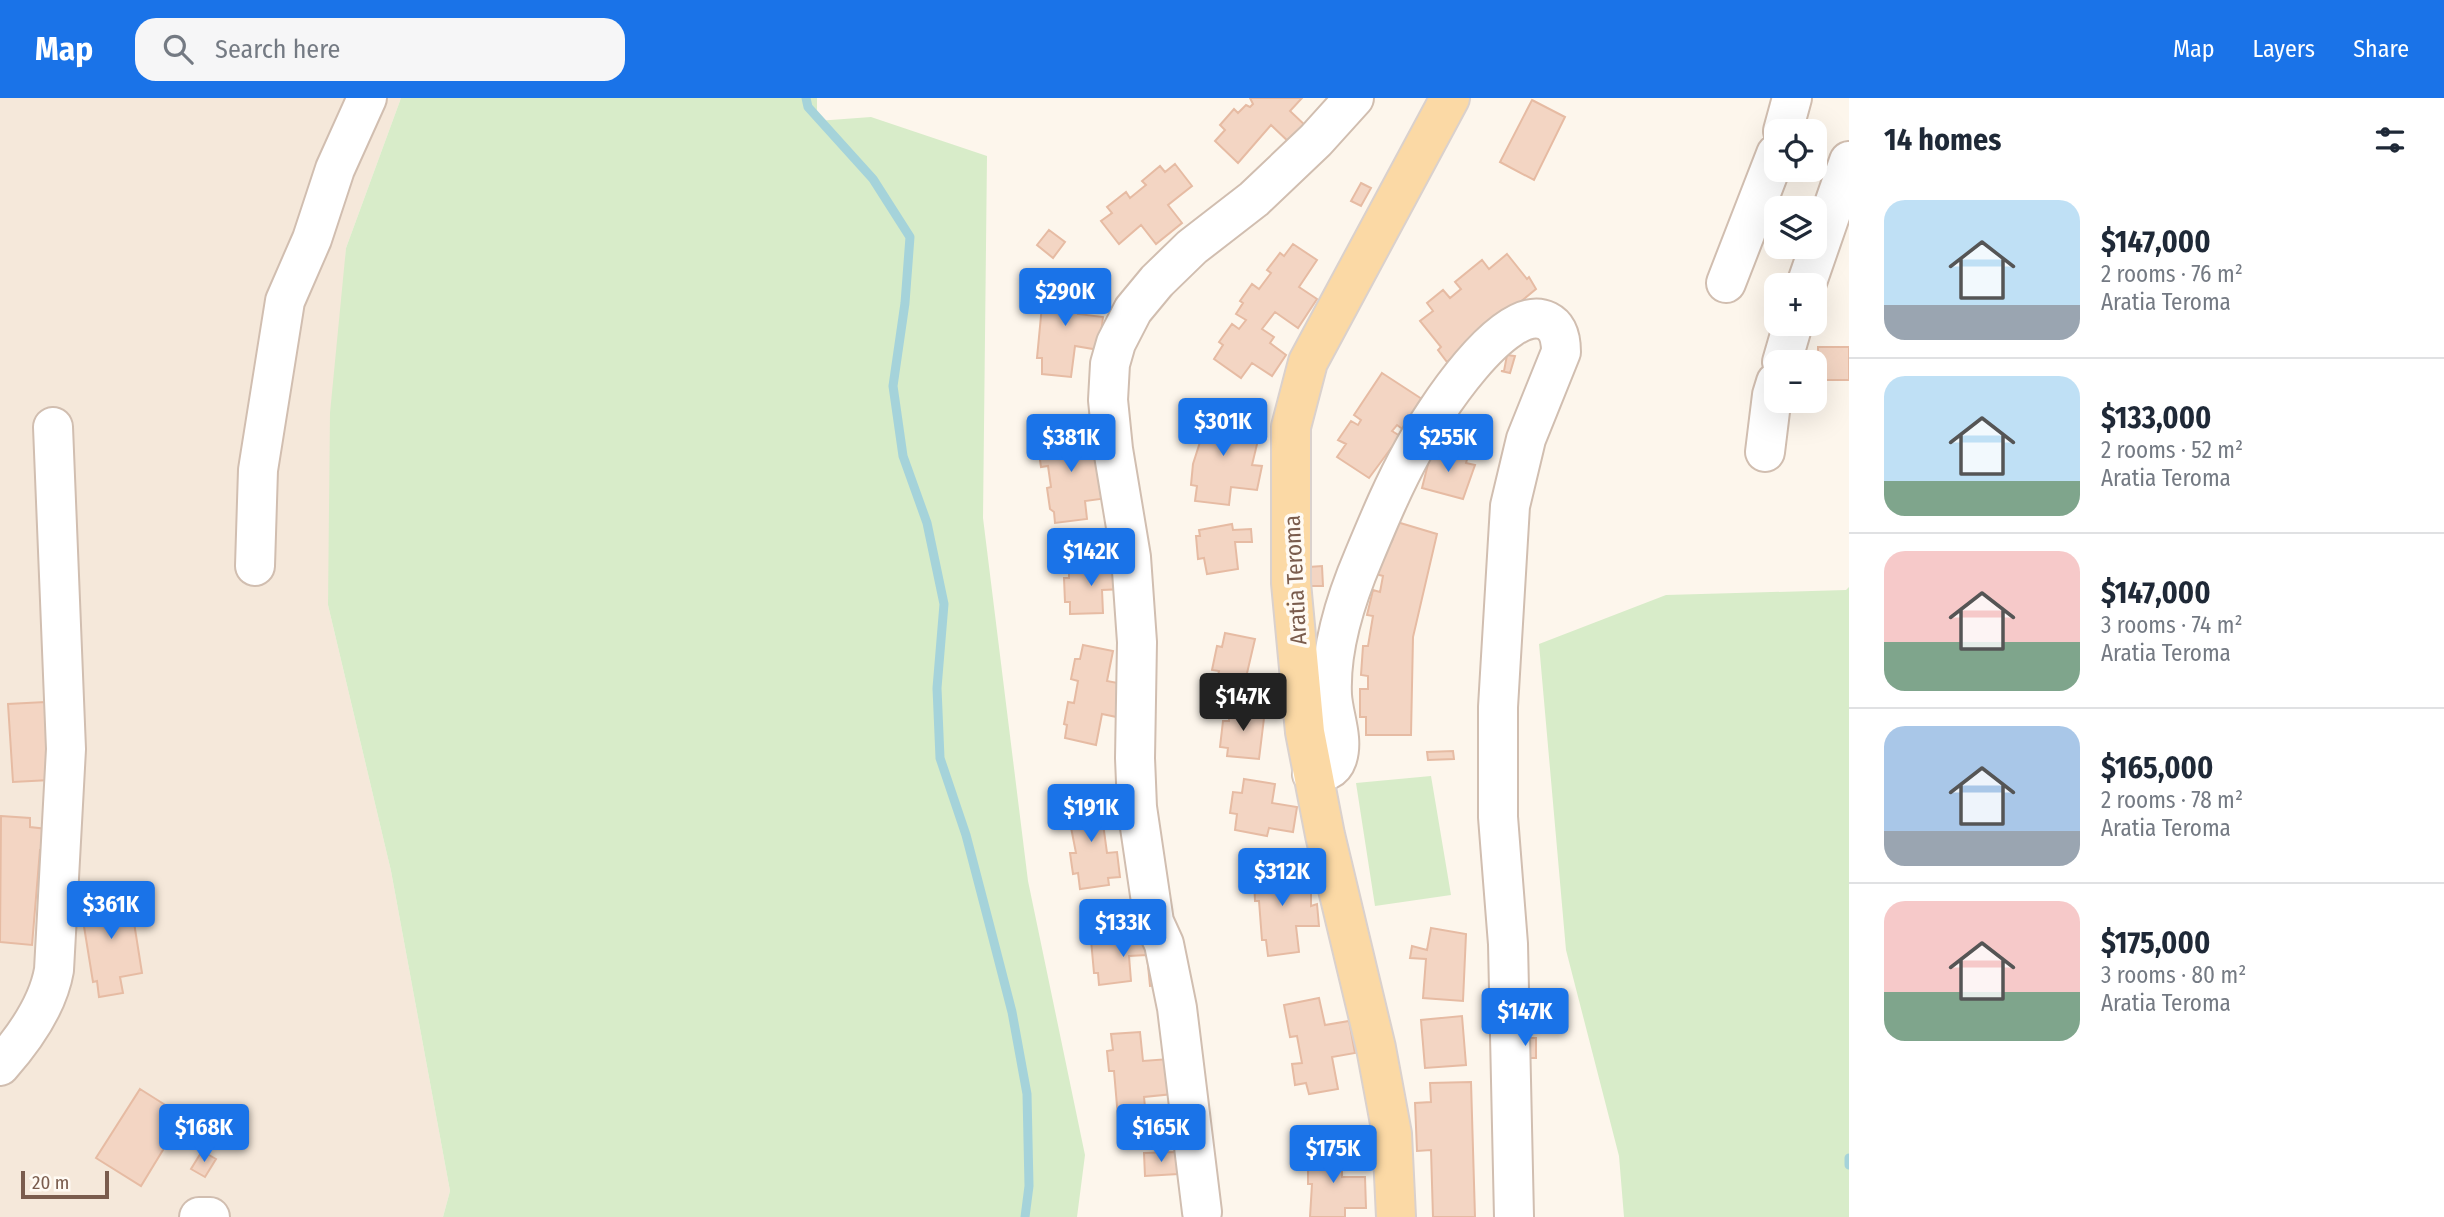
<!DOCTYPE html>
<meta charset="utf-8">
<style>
:root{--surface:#fff;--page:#f6f6f7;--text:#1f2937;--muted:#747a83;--line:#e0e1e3;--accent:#1a73e8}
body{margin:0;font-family:"Fira Sans Condensed",sans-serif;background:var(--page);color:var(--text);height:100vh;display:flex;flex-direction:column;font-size:26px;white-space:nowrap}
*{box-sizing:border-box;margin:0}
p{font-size:23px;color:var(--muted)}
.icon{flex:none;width:38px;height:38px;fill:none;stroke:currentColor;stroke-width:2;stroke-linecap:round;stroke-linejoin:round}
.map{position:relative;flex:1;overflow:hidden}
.side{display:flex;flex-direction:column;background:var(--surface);width:595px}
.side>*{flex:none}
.buttons{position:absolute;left:1764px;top:21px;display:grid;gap:14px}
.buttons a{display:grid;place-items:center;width:63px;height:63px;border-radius:14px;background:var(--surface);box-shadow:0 7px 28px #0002;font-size:35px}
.scale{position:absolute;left:21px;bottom:18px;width:88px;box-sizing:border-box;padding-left:7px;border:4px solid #7a5c4d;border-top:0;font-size:19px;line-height:24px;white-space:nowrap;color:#7a5c4d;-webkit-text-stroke:5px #fffaf3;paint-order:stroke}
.price{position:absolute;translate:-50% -60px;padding:0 16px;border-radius:7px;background:var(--accent);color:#fff;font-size:23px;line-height:46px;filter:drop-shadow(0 2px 4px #0008)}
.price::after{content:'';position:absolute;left:50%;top:42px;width:21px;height:16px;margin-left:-10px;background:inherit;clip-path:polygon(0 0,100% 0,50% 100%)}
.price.active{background:#222;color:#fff}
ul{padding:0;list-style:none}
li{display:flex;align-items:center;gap:21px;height:175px;padding:0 35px}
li+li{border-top:2px solid var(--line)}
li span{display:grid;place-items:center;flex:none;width:196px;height:140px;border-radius:21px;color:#555}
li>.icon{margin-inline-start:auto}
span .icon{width:84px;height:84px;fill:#fffc;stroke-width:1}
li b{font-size:30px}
h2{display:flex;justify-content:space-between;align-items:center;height:84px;padding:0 35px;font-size:30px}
header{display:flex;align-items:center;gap:42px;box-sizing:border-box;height:98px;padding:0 35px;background:var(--accent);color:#fff}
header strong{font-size:33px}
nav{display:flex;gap:38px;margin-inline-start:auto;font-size:24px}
.search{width:490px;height:63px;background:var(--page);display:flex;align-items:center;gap:18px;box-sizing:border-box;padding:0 24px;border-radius:21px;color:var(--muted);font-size:26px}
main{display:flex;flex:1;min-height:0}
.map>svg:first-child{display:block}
</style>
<header>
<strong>Map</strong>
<div class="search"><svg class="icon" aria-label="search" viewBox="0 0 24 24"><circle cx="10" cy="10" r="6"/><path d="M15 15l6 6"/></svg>Search here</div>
<nav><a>Map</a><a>Layers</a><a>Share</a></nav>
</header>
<main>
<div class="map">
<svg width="1849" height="1119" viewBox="0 0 1849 1119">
<rect width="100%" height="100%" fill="#fdf6ec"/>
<path fill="#f5e8da" d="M0 0H401L346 150 328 507 391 773 450 1093 443 1119H0Z"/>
<path fill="#d8ecc9" d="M401 0H817V23L871 19 987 58 983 420 1028 783 1085 1057 1077 1119H443L450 1093 391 773 328 507 330 315 346 150Z
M1849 489V1119H1624L1619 1058 1566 852 1539 546 1666 497 1846 492Z
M1431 678 1451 797 1375 808 1356 685Z"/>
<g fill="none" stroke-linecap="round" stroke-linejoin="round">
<path stroke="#a5d3da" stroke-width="9" d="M806 0 808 9 873 81 910 139 905 205 893 288 903 358 927 425 944 506 937 590 940 660 966 737 989 825 1012 914 1027 996 1029 1088 1025 1119
M1849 1060V1067"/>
</g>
<path fill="#f3d5c3" stroke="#e6bba3" stroke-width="2" d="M1250 0H1302L1290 13 1308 30 1292 47 1271 27 1238 65 1215 43 1225 32 1220 27 1234 11 1238 15 1246 7 1250 9 1253 6Z
M1532 2 1565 19 1534 82 1500 64Z
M1175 66 1192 88 1168 107 1182 125 1156 146 1141 127 1119 146 1101 123 1112 115 1107 109 1126 94 1130 100 1146 87 1142 83 1160 68 1165 74Z
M1361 85 1371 90 1361 108 1351 103Z
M1049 132 1065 144 1053 160 1037 147Z
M1293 146 1317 162 1299 189 1317 201 1298 230 1275 214 1262 231 1274 239 1270 245 1286 257 1272 278 1252 265 1241 280 1214 261 1223 247 1219 244 1232 226 1239 231 1246 222 1236 216 1243 205 1240 203 1252 186 1259 191 1271 175 1267 172 1280 155 1284 158Z
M1507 156 1527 181 1529 179 1536 191 1447 264 1438 252 1441 249 1420 223 1433 213 1427 205 1443 192 1450 200 1461 191 1455 184 1482 162 1489 171Z
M1051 180 1082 182 1078 216 1103 219 1099 252 1075 248 1071 279 1042 276V260H1037L1043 197 1049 199Z
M1818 249H1849V282H1818Z
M1507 257 1515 258 1510 275 1501 273H1504Z
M1382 275 1428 305 1408 335 1397 327 1392 333 1400 338 1369 380 1337 359 1346 346 1338 342 1351 323 1358 327 1361 322 1354 317Z
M1208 308 1240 314 1237 336 1258 342 1252 367 1262 368 1257 392 1231 389 1229 407 1195 403 1197 388 1191 387 1193 366 1200 344 1195 342 1200 323 1205 325Z
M1077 329 1080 353 1101 350 1108 400 1085 403 1087 421 1055 425 1054 414 1050 411 1047 390 1051 389 1048 368 1041 369 1038 348 1042 347 1041 334Z
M1447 352 1468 358 1466 365 1475 367 1463 401 1422 390 1431 354 1445 357Z
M1397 424 1437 436 1413 539 1411 637H1366V619H1360V591H1368V578L1361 577 1363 548H1368L1373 518 1367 517 1373 492 1380 494 1383 478 1376 476 1386 442 1392 443Z
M1232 426 1233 432 1251 431 1252 444H1235L1238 471 1207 476 1204 460 1198 461 1196 438H1200L1199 432Z
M1322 468 1323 488H1311L1309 469Z
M1123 469 1124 491 1102 492 1103 515 1070 516V504H1065L1064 480H1069V470Z
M1225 535 1255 541 1244 588 1217 582 1219 573 1212 572 1217 548 1222 549Z
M1083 547 1113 553 1107 583 1133 588 1126 621 1102 616 1096 647 1065 640 1067 627 1064 626 1068 604 1074 605 1078 583 1071 581 1075 561H1080Z
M45 604 50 682 13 684 8 606Z
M1229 610 1265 612 1259 661 1227 658 1228 650 1220 649 1223 623H1229Z
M1453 653 1454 661 1428 662 1427 654Z
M1244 681 1275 686 1272 705 1297 709 1293 734 1269 730 1267 738 1235 732 1237 716 1230 715 1233 694 1242 695Z
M1099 696 1107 755 1117 754 1120 779 1108 780 1109 787 1080 791 1078 775 1073 776 1070 755H1076L1068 714 1076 713 1074 698Z
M1 718 30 720V729L47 731 46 752H40L32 847 0 844Z
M1286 761 1290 793H1311V808L1317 806 1319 828H1296L1299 854 1268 858 1266 842H1262L1259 803H1255L1254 782 1258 783 1257 765Z
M129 793 142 875 120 879 123 895 99 899 97 883 93 884 81 810 90 808 88 799Z
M1431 830 1466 836 1463 903 1423 900 1426 861 1410 860 1412 848 1427 852Z
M1150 836 1162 887 1150 888 1147 857 1129 858 1131 883 1099 887 1098 875H1094L1091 842Z
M1319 900 1325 927 1349 923 1355 955 1332 959 1338 991 1309 996 1306 985 1295 987 1292 966 1302 965 1297 938 1290 939 1284 907Z
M1462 918 1466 967 1425 970 1421 922Z
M1140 934 1143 963 1169 961 1173 996 1144 999 1147 1028 1119 1031 1114 973H1109L1107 953 1113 952 1111 936Z
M1514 940H1536V960H1514Z
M1471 984 1475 1119H1433L1431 1052 1417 1053 1415 1005 1431 1004 1430 985Z
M140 991 189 1022 170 1050 166 1047 141 1088 96 1060Z
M1164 1010H1177L1178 1036 1164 1037Z
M1312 1048H1342V1079H1365L1366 1110H1345V1119H1310L1312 1086H1308V1064H1313Z
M202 1053 216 1061 205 1079 191 1071Z
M1176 1054 1178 1076 1145 1078 1144 1055Z"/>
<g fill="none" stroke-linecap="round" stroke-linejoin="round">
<defs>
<path id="minor" d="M1783 33 1792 0
M1726 185 1776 56
M1806 187 1849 63
M1782 264 1793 226
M1765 354 1772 297 1776 284
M255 468 258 372 285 203 312 141 335 71 367 0
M1312 676C1323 674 1333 673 1337 661 1344 641 1333 617 1332 597 1330 552 1346 500 1364 458 1379 422 1394 386 1413 352 1430 320 1505 202 1547 223 1559 229 1561 241 1561 254L1526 341 1510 408 1498 609V719L1508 846 1514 1119
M0 968C23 942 48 907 54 872L66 651 53 329
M1202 1114 1177 910 1164 846 1154 824 1137 709 1135 660 1137 544 1131 459 1113 351 1108 302 1110 266 1116 245 1133 212 1157 183 1192 149 1254 101 1316 42 1354 0
M199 1119H210"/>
<path id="major" d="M1396 1119 1392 1036 1376 950 1325 737 1305 634 1291 485V329L1308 264 1450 0"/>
</defs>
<use href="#minor" stroke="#d1beb0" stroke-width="42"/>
<use href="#major" stroke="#dad1cd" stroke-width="42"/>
<use href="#minor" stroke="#fff" stroke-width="38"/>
<use href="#major" stroke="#fbd9a5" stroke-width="38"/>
</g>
<g text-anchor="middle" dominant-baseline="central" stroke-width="7" stroke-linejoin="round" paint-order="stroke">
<g font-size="23" fill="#7a5c4d" stroke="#fffaf3">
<text transform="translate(1295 482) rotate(-93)">Aratia Teroma</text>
</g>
</g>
</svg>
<div class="buttons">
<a><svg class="icon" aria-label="locate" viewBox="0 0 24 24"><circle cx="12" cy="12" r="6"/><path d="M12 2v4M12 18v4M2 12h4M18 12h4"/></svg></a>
<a><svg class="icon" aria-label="layers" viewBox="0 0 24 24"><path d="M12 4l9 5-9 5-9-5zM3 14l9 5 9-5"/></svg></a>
<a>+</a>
<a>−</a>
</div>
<div class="scale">20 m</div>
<b class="price" style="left:1065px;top:230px">$290K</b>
<b class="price" style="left:1223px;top:360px">$301K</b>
<b class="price" style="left:1071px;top:376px">$381K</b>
<b class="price" style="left:1448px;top:376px">$255K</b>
<b class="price" style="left:1091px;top:490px">$142K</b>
<b class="price active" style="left:1243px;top:635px">$147K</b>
<b class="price" style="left:1091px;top:746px">$191K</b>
<b class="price" style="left:1282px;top:810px">$312K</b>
<b class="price" style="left:111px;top:843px">$361K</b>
<b class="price" style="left:1123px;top:861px">$133K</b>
<b class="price" style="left:1525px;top:950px">$147K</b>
<b class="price" style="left:204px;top:1066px">$168K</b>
<b class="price" style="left:1161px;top:1066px">$165K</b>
<b class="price" style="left:1333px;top:1087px">$175K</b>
</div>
<section class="side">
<h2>14 homes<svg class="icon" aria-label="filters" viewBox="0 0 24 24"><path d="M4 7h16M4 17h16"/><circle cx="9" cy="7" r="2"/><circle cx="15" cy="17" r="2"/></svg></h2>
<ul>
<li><span style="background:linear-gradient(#bfe0f5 75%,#9aa5b1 0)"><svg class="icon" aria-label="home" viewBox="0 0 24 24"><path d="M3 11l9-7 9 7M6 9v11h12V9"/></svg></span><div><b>$147,000</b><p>2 rooms · 76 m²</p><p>Aratia Teroma</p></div></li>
<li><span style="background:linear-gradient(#bfe0f5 75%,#7fa58c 0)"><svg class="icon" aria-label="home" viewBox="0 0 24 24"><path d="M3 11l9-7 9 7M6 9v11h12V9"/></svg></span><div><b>$133,000</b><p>2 rooms · 52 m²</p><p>Aratia Teroma</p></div></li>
<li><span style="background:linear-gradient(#f6c9c9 65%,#7fa58c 0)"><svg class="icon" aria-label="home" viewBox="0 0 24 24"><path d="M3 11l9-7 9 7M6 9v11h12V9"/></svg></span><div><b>$147,000</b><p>3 rooms · 74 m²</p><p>Aratia Teroma</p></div></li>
<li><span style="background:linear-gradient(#a9c7e8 75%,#9aa5b1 0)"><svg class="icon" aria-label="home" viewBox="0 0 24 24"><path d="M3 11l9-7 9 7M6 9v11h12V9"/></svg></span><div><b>$165,000</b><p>2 rooms · 78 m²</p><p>Aratia Teroma</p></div></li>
<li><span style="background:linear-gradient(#f6c9c9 65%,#7fa58c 0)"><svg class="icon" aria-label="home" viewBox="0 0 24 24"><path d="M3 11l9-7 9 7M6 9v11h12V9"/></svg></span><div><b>$175,000</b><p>3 rooms · 80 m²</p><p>Aratia Teroma</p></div></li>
</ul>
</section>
</main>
